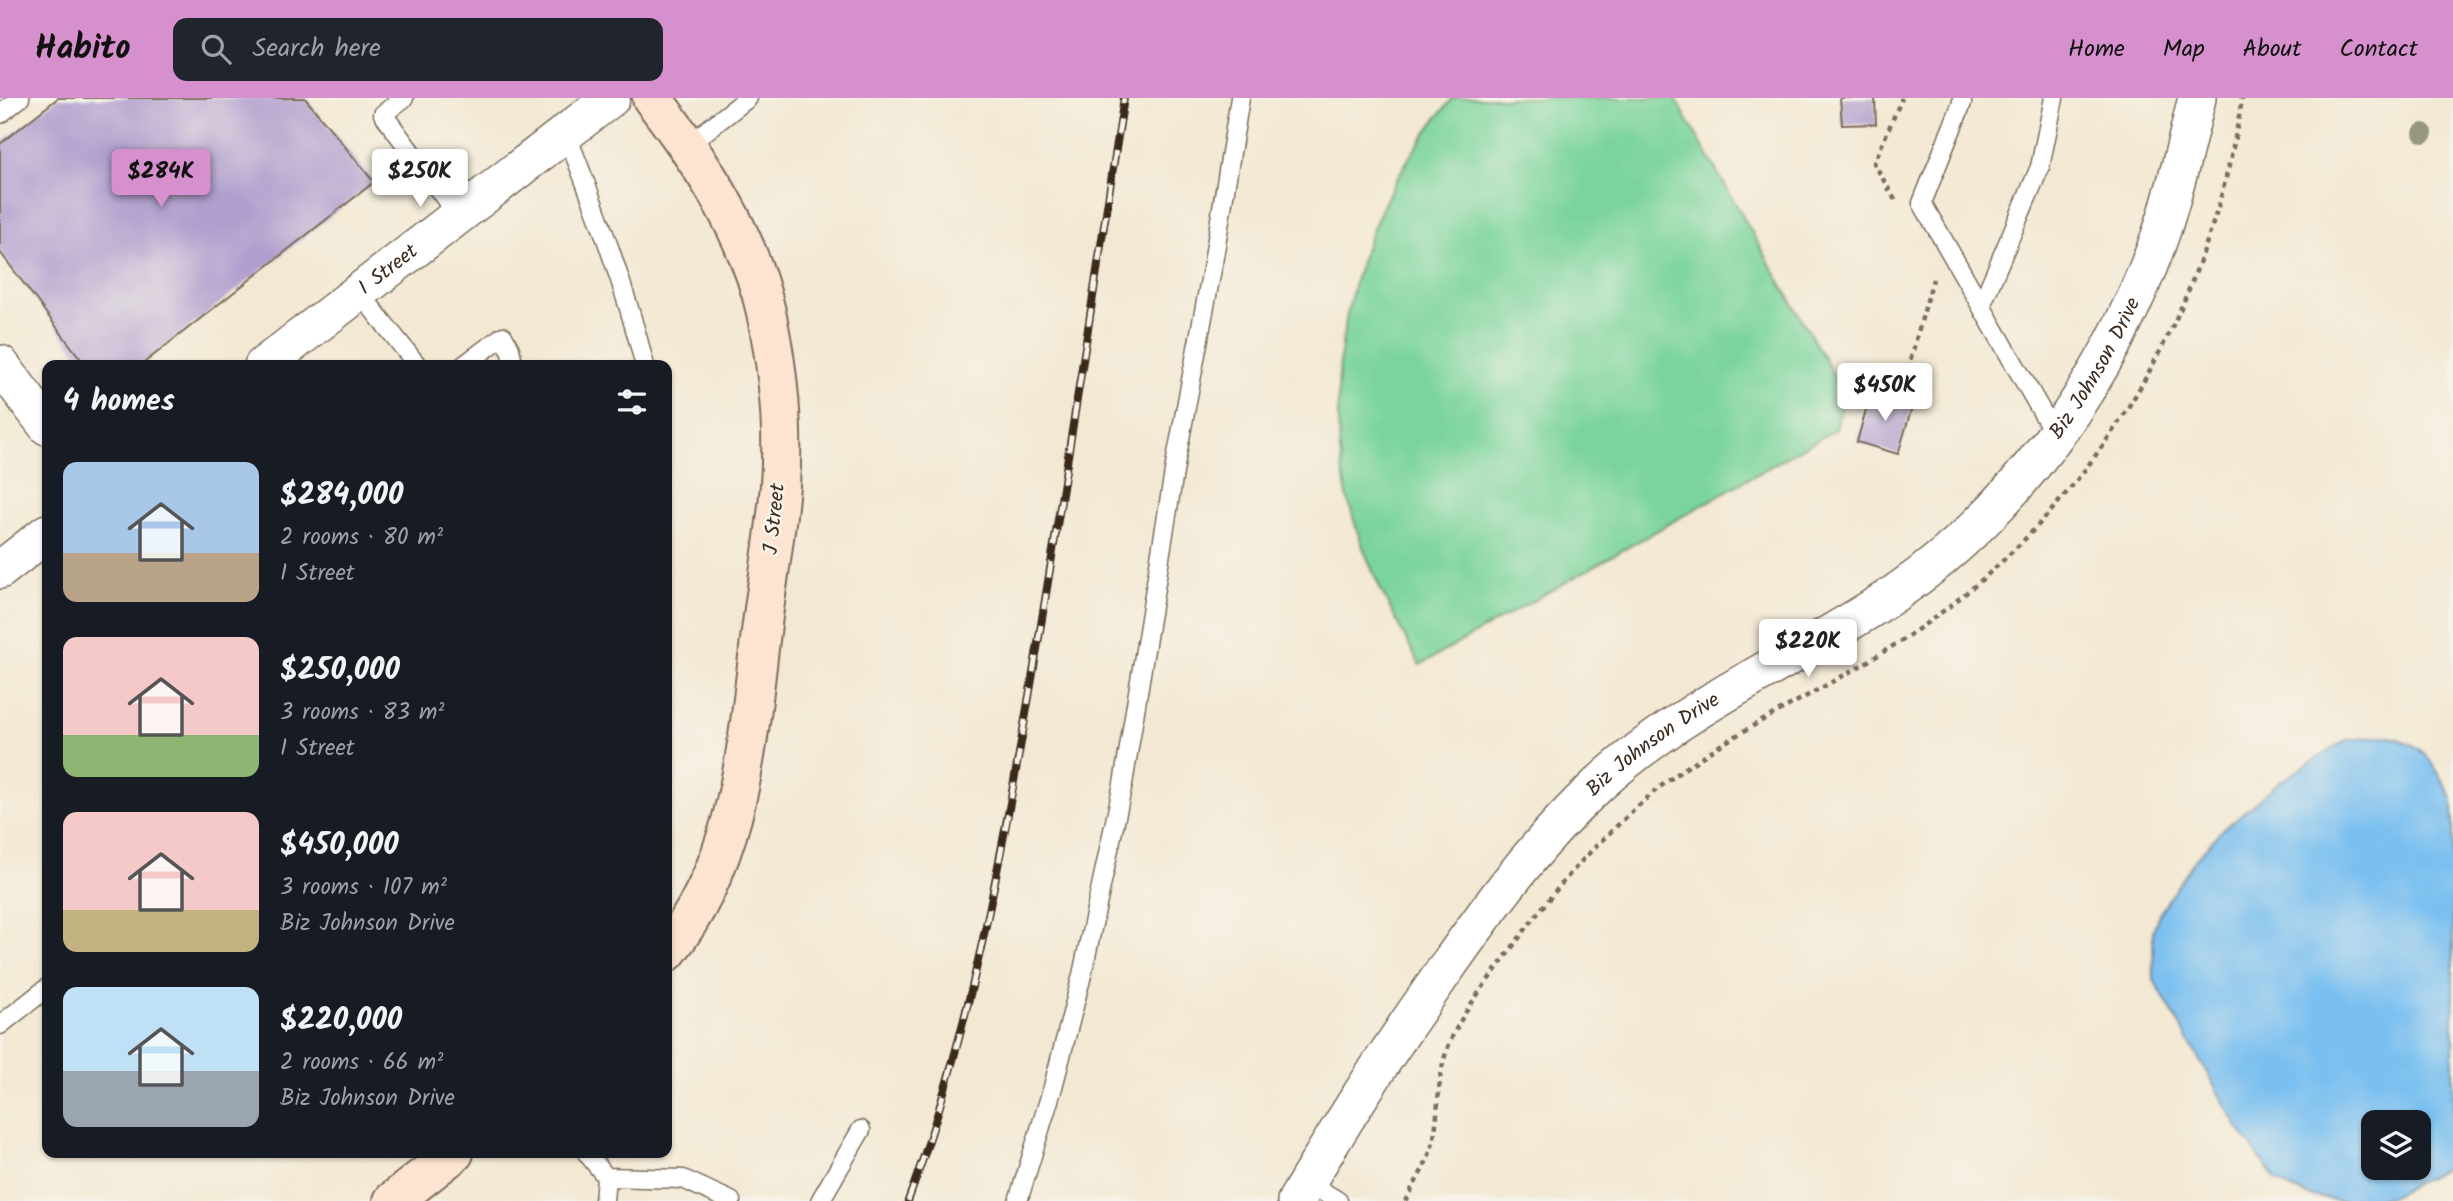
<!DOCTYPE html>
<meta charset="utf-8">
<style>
:root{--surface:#171b24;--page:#20242c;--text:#f1f3f6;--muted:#9ea1a6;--accent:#d690ce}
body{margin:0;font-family:Kalam,sans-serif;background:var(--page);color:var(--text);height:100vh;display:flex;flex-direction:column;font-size:26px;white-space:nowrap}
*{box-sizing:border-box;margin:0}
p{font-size:23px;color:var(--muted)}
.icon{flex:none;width:38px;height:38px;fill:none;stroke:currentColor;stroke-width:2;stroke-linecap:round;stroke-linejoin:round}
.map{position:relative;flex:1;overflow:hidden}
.sheet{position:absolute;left:42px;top:262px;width:630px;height:798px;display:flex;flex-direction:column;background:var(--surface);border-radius:14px;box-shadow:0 2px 5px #0004}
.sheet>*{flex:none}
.buttons{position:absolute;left:2361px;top:1012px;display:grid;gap:14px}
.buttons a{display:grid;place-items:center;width:70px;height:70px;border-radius:14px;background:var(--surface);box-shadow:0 2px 5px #0004;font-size:35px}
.price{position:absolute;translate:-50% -60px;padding:0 16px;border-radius:7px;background:#fff;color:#222;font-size:23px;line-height:46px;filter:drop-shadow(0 2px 4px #0008)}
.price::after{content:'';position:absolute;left:50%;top:42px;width:21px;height:16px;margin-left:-10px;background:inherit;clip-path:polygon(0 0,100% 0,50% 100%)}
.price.active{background:var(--accent);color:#111}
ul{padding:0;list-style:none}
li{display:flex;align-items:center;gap:21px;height:175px;padding:0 21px}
li span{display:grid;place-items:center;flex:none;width:196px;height:140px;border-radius:14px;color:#555}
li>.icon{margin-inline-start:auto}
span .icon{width:84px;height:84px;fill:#fffc;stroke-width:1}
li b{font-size:30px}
h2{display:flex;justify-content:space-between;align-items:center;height:84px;padding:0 21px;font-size:30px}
header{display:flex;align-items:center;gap:42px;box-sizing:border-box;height:98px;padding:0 35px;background:var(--accent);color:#111}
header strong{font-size:33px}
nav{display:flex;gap:38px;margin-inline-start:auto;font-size:24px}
.search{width:490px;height:63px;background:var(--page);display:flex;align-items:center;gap:18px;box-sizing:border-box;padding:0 24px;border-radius:14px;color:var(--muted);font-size:26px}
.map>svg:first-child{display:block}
</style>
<header>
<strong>Habito</strong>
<div class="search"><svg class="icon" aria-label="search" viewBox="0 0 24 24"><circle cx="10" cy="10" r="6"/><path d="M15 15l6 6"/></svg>Search here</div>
<nav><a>Home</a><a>Map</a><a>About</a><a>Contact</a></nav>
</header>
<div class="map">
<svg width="2453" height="1103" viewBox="0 0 2453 1103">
<rect width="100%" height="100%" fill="#f7f3e8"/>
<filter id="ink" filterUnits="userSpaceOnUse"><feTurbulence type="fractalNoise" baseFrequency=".0143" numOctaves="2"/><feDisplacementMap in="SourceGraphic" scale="14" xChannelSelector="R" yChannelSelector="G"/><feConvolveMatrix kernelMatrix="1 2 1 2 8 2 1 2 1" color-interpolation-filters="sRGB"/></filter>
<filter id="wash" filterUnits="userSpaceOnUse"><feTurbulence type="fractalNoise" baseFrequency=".00686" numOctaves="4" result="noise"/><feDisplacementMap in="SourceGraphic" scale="28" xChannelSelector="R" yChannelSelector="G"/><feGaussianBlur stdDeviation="1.57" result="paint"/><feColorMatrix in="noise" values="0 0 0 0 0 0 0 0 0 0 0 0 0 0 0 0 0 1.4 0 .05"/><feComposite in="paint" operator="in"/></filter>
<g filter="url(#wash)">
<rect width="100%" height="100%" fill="#f3e8d3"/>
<path fill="#7ad49b" stroke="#5a7f5c" stroke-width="2" d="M1453 0H1675L1845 297 1836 331 1420 567C1386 505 1352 440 1342 370 1324 236 1366 102 1453 0Z"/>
<path fill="#79bff0" stroke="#5a7487" stroke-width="2" fill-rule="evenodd" d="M2384 638C2430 646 2432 666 2453 702V1066L2392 1098 2370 1103H2339L2310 1098 2291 1091 2276 1082 2239 1031 2154 882 2153 833 2160 814 2194 763 2219 735 2278 685 2329 653 2347 642ZM2373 1024H2418V1069H2373Z"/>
<g id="blocks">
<path fill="#b09fce" d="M58 0H305L374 84 140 268H86L0 154V46Z
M1840 0H1875L1876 26 1842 27Z
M1871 294 1913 306 1898 356 1857 344Z"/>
</g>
</g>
<g filter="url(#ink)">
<use href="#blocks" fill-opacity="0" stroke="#7b6c5d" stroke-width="2"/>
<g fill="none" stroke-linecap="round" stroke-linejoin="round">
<defs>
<path id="lane" d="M404 0 383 16 458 118
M1962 0V5L1922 105 2054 335
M0 16 20 0
M566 35C596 111 625 188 645 268
M688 47 748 0
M359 194 418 268
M1981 208 2040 69 2054 0
M463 268 503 238 510 251 514 268
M0 927 47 890
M587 1055 606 1079 604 1103
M606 1079 683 1081 731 1103
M1307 1084 1338 1103
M820 1103 861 1032
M1018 1103 1053 989 1082 877 1123 686 1176 362 1212 171 1240 0"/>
<g id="street">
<path d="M0 266 47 328"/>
<path id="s1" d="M263 268 611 0"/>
<path d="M0 472 47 435"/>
<path id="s2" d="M1296 1103C1338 1031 1383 960 1431 892 1481 820 1533 747 1598 687 1685 606 1796 562 1894 496 2018 412 2112 276 2161 135 2176 91 2186 45 2197 0"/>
</g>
<path id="secondary" d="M652 0C701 64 748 134 766 214 778 270 784 330 780 387 776 436 767 485 761 534 747 647 741 761 667 854
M393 1103 454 1055"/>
</defs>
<use href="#lane" stroke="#7b6c5d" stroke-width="21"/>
<use href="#street" stroke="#7b6c5d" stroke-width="40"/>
<use href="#secondary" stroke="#7b6c5d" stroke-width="42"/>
<path stroke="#7b6c5d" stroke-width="4.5" stroke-dasharray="5 5" stroke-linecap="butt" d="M1895 102 1874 65 1902 0
M1905 281 1933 181
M1405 1103C1415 1085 1428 1065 1433 1044 1440 1013 1436 982 1447 952 1458 920 1481 892 1500 866 1530 825 1560 784 1596 748 1617 728 1638 707 1660 689 1736 629 1828 592 1908 538 2090 417 2210 215 2242 0"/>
<use href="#lane" stroke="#fff" stroke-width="18"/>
<use href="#street" stroke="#fff" stroke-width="37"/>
<use href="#secondary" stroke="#fde4d1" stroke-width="38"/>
<defs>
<path id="rail" d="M908 1103C970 936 1001 761 1031 587 1064 391 1093 196 1124 0"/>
</defs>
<use href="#rail" stroke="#3b2a1e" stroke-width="8"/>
<use href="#rail" stroke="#f7f3e8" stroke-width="5" stroke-dasharray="16" stroke-linecap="butt"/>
</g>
<circle fill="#979780" cx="2423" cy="35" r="10"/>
</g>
<g text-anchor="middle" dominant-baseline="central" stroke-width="5" stroke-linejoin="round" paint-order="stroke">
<g font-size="21" fill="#3b2a1e" stroke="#f7f3e8">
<text stroke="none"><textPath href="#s1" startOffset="158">I Street</textPath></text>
<text stroke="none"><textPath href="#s2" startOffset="1174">Biz Johnson Drive</textPath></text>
<text transform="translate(775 421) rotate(-84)">J Street</text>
<text stroke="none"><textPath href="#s2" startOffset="584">Biz Johnson Drive</textPath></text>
</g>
</g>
</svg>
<div class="buttons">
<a><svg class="icon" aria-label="layers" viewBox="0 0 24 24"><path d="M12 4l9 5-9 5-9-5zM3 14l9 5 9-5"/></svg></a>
</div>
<b class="price active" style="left:161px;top:111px">$284K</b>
<b class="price" style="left:420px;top:111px">$250K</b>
<b class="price" style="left:1885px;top:325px">$450K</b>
<b class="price" style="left:1808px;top:581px">$220K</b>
<section class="sheet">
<h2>4 homes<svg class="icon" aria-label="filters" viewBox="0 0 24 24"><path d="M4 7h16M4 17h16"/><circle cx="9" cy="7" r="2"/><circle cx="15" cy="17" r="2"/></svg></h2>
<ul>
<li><span style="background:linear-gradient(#a9c7e8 65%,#b9a48a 0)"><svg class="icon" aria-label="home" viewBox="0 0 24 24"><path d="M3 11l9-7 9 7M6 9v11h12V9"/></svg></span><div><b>$284,000</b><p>2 rooms · 80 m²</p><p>I Street</p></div></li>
<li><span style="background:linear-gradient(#f6c9c9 70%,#8fb573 0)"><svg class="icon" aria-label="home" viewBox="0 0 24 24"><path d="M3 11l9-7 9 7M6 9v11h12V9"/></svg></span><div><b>$250,000</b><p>3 rooms · 83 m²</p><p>I Street</p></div></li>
<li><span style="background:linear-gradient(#f6c9c9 70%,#c2b280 0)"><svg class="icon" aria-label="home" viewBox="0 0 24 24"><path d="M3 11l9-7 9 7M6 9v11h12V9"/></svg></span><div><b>$450,000</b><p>3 rooms · 107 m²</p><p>Biz Johnson Drive</p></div></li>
<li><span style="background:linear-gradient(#bfe0f5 60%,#9aa5b1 0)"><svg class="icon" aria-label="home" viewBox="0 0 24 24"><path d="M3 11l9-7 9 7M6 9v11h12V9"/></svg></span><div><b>$220,000</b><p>2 rooms · 66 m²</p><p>Biz Johnson Drive</p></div></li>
</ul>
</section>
</div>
